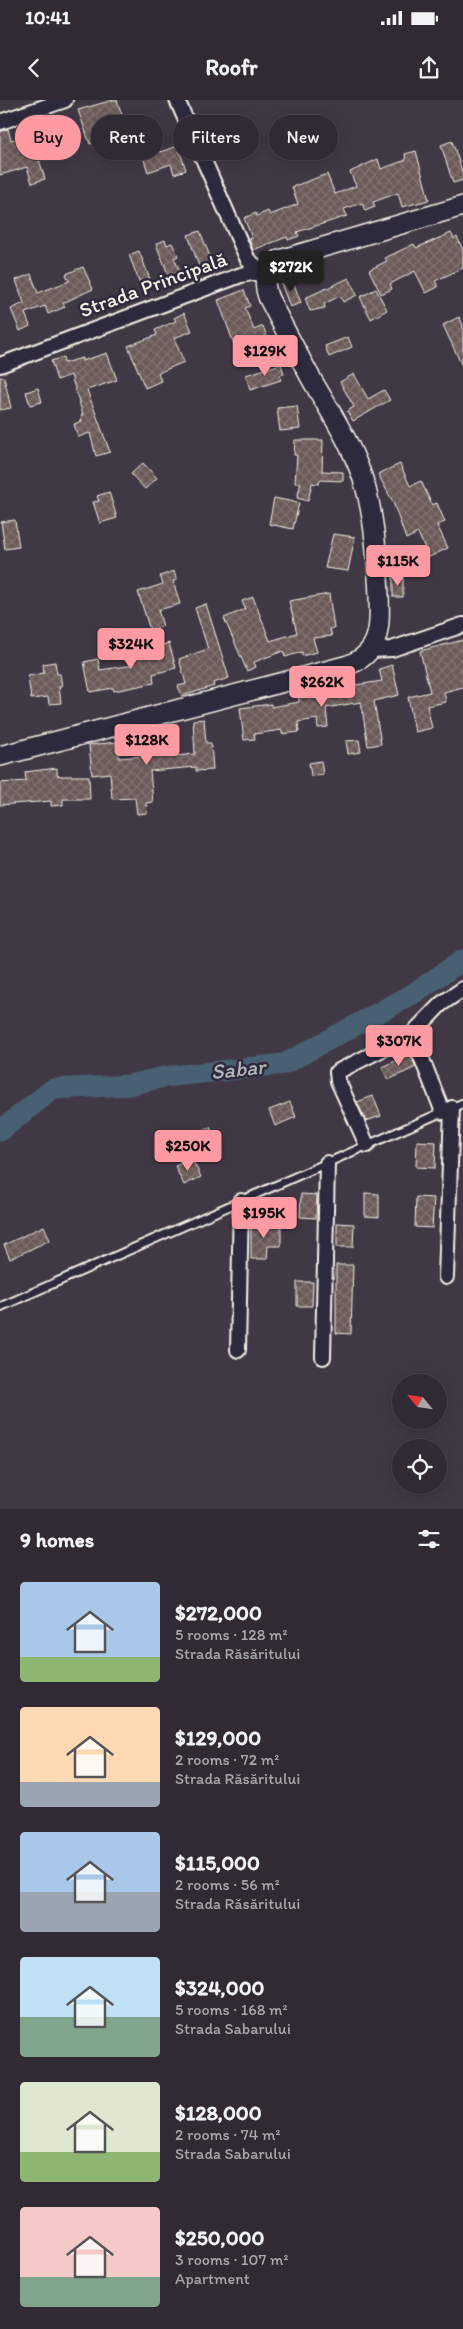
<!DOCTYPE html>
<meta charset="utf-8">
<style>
:root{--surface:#312a34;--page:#39323c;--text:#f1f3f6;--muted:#a8a7ac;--line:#4c464f;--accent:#ff9aa2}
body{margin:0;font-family:Itim,sans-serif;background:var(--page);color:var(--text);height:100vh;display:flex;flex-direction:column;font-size:19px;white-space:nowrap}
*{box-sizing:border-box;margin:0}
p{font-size:16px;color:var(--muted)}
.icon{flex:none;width:28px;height:28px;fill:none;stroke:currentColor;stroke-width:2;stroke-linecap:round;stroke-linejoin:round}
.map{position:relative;height:1409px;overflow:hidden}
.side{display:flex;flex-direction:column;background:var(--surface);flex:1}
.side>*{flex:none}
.hud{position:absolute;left:15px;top:15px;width:434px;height:45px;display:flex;gap:10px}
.needle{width:32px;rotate:299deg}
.tools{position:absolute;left:392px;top:1274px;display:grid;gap:10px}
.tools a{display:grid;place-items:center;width:55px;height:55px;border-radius:50%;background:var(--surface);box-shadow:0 2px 12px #0003,0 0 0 1px var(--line);font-size:25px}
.price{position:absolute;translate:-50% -42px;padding:0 11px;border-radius:5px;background:var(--accent);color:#111;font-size:16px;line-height:32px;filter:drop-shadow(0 1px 2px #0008)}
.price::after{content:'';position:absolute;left:50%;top:30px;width:15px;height:11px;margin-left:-8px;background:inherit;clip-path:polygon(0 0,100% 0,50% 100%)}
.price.current{background:#222;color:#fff}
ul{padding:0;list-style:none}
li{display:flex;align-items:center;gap:15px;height:125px;padding:0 20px}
li span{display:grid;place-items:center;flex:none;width:140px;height:100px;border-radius:5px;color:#555}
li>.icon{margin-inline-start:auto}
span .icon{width:60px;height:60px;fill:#fffc;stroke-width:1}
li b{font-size:21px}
h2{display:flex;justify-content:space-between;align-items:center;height:60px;padding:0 20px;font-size:21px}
.chip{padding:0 18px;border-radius:22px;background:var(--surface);box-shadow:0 2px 12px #0003,0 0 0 1px var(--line);font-size:18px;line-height:45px}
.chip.current{background:var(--accent);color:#111}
.status{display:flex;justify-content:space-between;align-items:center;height:35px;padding:0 25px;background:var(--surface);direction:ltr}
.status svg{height:14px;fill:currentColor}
header{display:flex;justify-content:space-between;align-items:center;height:65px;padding:0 20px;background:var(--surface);font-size:22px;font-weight:800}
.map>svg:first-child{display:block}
</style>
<div class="status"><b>10:41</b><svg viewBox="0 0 49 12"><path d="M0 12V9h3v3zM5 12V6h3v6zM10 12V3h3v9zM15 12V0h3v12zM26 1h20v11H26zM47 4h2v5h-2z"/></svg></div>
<header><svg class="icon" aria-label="back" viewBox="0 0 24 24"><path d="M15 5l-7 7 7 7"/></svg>Roofr<svg class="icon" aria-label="share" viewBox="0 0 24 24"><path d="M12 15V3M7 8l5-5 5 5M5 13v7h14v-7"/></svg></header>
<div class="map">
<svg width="463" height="1409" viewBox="0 0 463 1409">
<defs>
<pattern id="building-cross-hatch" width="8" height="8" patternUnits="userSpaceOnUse" patternTransform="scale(1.25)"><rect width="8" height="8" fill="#6a5a58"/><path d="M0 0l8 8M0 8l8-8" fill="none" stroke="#807270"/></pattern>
</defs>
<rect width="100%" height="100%" fill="#413845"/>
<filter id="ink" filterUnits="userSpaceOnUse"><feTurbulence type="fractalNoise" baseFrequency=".02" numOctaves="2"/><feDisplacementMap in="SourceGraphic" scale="10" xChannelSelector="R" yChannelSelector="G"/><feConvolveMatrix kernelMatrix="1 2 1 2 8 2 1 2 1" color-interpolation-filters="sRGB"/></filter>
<g filter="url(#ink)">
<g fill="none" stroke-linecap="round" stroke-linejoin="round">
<path stroke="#486172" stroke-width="21" d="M0 1031 53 989 129 985 164 977 284 964 411 895 463 860"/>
</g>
<path fill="url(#building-cross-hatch)" stroke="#f4f1e8" d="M113 0H117L127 30 90 44 78 10Z
M8 29 11 40 31 34 45 79 32 83 27 67 0 75V32Z
M452 41 463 74V80L453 83 441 45Z
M178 46 186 70 174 74 171 64 148 72 142 54 159 49 160 52Z
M416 51 429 100 402 107 398 93 373 102 375 107 365 111 362 103 344 109 347 116 297 132 299 136 288 140 287 137 253 150 249 139 252 138 244 118 256 113 257 116 268 111 270 115 298 104 292 87 327 74 335 94 356 86 350 72 378 59 381 69 406 60 405 54Z
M200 131 212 162 208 164 210 168 201 172 188 135Z
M451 133 454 139 457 137 463 150V168L435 181 438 187 426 193 415 171 390 184 392 189 381 194 369 170 387 161 385 158 414 144 416 148Z
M165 140 167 145 172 143 178 156 174 158 183 179 172 184 156 144Z
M139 151 151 182 141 186 129 155Z
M83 167 93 189 63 203 65 207 48 214 45 206 25 213 30 226 20 231 11 209 24 203 16 180 31 174 38 193 69 181 66 174Z
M349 178 357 195 343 202 340 196 324 204 325 208 310 211 305 198Z
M292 179 301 203 290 207 281 183Z
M376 189 387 210 371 219 360 197Z
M244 190 250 206 245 208 254 230 263 226 267 237 242 249 234 244 218 200Z
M184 213 192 231 174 238 184 262 158 273 161 281 145 288 128 246 157 235 155 230 176 221 174 218Z
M459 217 463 225V268L443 225Z
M348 237 352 247 329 257 325 246Z
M107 253 117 280 87 290 110 352 96 356 90 333 78 337 74 324 82 321 81 315H83L71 275 57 280 51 261 63 257 64 263 82 258V261Z
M281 264 284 274 280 275 281 280 250 290 246 275Z
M354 274 368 299 384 290 390 300 353 321 347 311 354 307 340 282Z
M0 277H4L11 308 0 310Z
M38 288 42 302 30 305 26 292Z
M297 306 300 329 280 331 277 308Z
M295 340H323L322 371 343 372V381L320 380 319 384 312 383 308 401 297 398 301 383H295L297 355H294Z
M143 363 157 378 145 389 131 374Z
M400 364 410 386 421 381 432 405 437 403 445 422 437 425 448 448 429 457 418 433 406 439 393 402 378 374Z
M109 392 117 418 100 423 93 402 99 401 97 396Z
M274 398 299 403 293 429 269 424Z
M15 420 19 447 5 449 1 422Z
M333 434 355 437 348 471 325 468Z
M174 471 177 480 173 481 180 504 158 510 163 526 150 530 138 492 163 484 160 476Z
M393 477H403V497H393Z
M329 494 334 528 330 529 332 536 313 538 317 552 302 556V552L285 557 283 551 254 562 256 567 247 571 224 518 245 509 242 501 253 497 270 541 297 533 289 501Z
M206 504 229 578 213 583 214 586 182 596 178 586 186 584 179 559 208 549 195 508Z
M463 540V587L444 592 446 602 427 606 432 628 415 632 408 597 430 592 420 551Z
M169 543 176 568 153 574 154 583 114 591 113 588 90 592 84 562 98 559 100 570 134 565 132 554Z
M55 562 57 574H60L62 586H59L61 603 49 604 48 597 31 599 28 576 44 573 43 564Z
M392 565 399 595 374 601 381 644 368 646 361 602 326 608 328 627 318 628 317 619 298 622 299 632 282 634V630L254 634 255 639 244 640 240 608 271 604V607L299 602 298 594 343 585 342 579 354 577 356 585 382 581 379 569Z
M204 619 206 643H211L213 670 196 671V667L150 671 153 702 146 703 147 713 137 714 135 698 112 699 110 673 92 675 89 645 118 642 119 658 157 655 155 635 166 634V643H174L175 656 195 654 193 620Z
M359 640 361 652 348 654 346 641Z
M321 661 323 674 311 676 309 663Z
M57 668V675L61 676H89L90 699H63V705L51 706V701L0 705V683L26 681 25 672Z
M410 954 416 967 388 980 382 967Z
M373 996 381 1016 366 1021 357 1002Z
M290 1002 296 1017 275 1026 269 1010Z
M210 1027 219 1047 211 1050 202 1031Z
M417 1041 436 1042 435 1068 416 1067Z
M192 1059 201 1077 184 1085 175 1066Z
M365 1093 379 1094V1117L365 1116Z
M301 1094 317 1095 316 1118 300 1117Z
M416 1097 434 1098 432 1128 415 1127Z
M251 1123H281V1146H268L267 1159H251Z
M337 1123 354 1124 353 1147H337Z
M44 1126 50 1140 10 1159 4 1145Z
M336 1165H353L351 1234 336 1233Z
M297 1182H313L312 1206H297Z"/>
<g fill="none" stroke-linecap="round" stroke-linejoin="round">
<defs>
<path id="lane" d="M0 1207 463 1003"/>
<path id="street" d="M177 0 248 160 266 174
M0 22 65 0
M0 265 241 175 252 173 266 174
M371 550 392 549 463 525
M412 934 443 1012
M367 1045 338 981 337 972 412 934 441 904 463 889
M446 1177 452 1008
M238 1250 241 1101
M323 1257 327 1063"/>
<path id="secondary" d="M0 656 345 566C381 555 380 527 379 495 377 459 375 423 366 389 355 349 332 315 312 280 297 253 283 226 269 199 262 182 265 171 279 160L463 106"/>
</defs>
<use href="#lane" stroke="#f4f1e8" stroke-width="11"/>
<use href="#street" stroke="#f4f1e8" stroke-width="18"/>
<use href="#secondary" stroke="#f4f1e8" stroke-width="22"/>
<use href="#lane" stroke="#2f2a3d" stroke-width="7"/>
<use href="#street" stroke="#2f2a3d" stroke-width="14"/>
<use href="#secondary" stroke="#2f2a3d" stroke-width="19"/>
</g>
</g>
<g text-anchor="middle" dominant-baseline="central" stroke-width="5" stroke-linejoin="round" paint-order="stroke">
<g font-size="21" fill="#f4f1e8" stroke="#2f2a3d">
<text transform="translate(153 184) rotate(-20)">Strada Principală</text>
</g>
<g font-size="22" font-style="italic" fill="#afb7b9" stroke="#2f2a3d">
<text transform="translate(238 969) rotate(-6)">Sabar</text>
</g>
</g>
</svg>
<div class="tools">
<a><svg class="needle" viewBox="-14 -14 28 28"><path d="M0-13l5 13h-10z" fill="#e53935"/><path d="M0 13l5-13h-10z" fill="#a8a7ac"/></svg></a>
<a><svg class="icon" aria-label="locate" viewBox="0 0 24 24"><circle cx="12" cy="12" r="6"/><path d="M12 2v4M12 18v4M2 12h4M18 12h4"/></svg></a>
</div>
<b class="price current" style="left:291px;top:193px">$272K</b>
<b class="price" style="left:265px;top:277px">$129K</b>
<b class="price" style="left:398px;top:487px">$115K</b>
<b class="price" style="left:131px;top:570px">$324K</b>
<b class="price" style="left:322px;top:608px">$262K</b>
<b class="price" style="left:147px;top:666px">$128K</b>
<b class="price" style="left:399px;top:967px">$307K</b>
<b class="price" style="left:188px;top:1072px">$250K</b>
<b class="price" style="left:264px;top:1139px">$195K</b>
<div class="hud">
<a class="chip current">Buy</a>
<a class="chip">Rent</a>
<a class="chip">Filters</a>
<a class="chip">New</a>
</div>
</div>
<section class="side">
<h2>9 homes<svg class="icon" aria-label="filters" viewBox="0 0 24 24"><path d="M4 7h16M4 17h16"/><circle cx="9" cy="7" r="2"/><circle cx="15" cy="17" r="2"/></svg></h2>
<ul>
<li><span style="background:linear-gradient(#a9c7e8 75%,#8fb573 0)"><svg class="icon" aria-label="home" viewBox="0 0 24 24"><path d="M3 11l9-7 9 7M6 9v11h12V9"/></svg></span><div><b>$272,000</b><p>5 rooms · 128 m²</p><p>Strada Răsăritului</p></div></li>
<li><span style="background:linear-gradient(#ffd9b3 75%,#9aa5b1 0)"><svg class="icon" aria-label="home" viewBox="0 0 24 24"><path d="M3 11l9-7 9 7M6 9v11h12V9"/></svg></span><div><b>$129,000</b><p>2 rooms · 72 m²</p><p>Strada Răsăritului</p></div></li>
<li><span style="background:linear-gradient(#a9c7e8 60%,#9aa5b1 0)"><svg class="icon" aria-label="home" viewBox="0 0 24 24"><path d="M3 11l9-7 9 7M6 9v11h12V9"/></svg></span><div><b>$115,000</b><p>2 rooms · 56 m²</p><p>Strada Răsăritului</p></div></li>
<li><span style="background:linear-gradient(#bfe0f5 60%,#7fa58c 0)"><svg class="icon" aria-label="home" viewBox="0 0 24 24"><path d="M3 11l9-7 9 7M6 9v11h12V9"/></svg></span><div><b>$324,000</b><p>5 rooms · 168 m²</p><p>Strada Sabarului</p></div></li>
<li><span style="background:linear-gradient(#dfe7d0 70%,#8fb573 0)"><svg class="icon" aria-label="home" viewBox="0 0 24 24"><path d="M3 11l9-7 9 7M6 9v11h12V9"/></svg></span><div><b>$128,000</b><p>2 rooms · 74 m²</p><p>Strada Sabarului</p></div></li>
<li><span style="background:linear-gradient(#f6c9c9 70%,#7fa58c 0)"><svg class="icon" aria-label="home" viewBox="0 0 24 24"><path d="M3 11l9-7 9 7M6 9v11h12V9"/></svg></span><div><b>$250,000</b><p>3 rooms · 107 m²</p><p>Apartment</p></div></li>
</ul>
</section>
